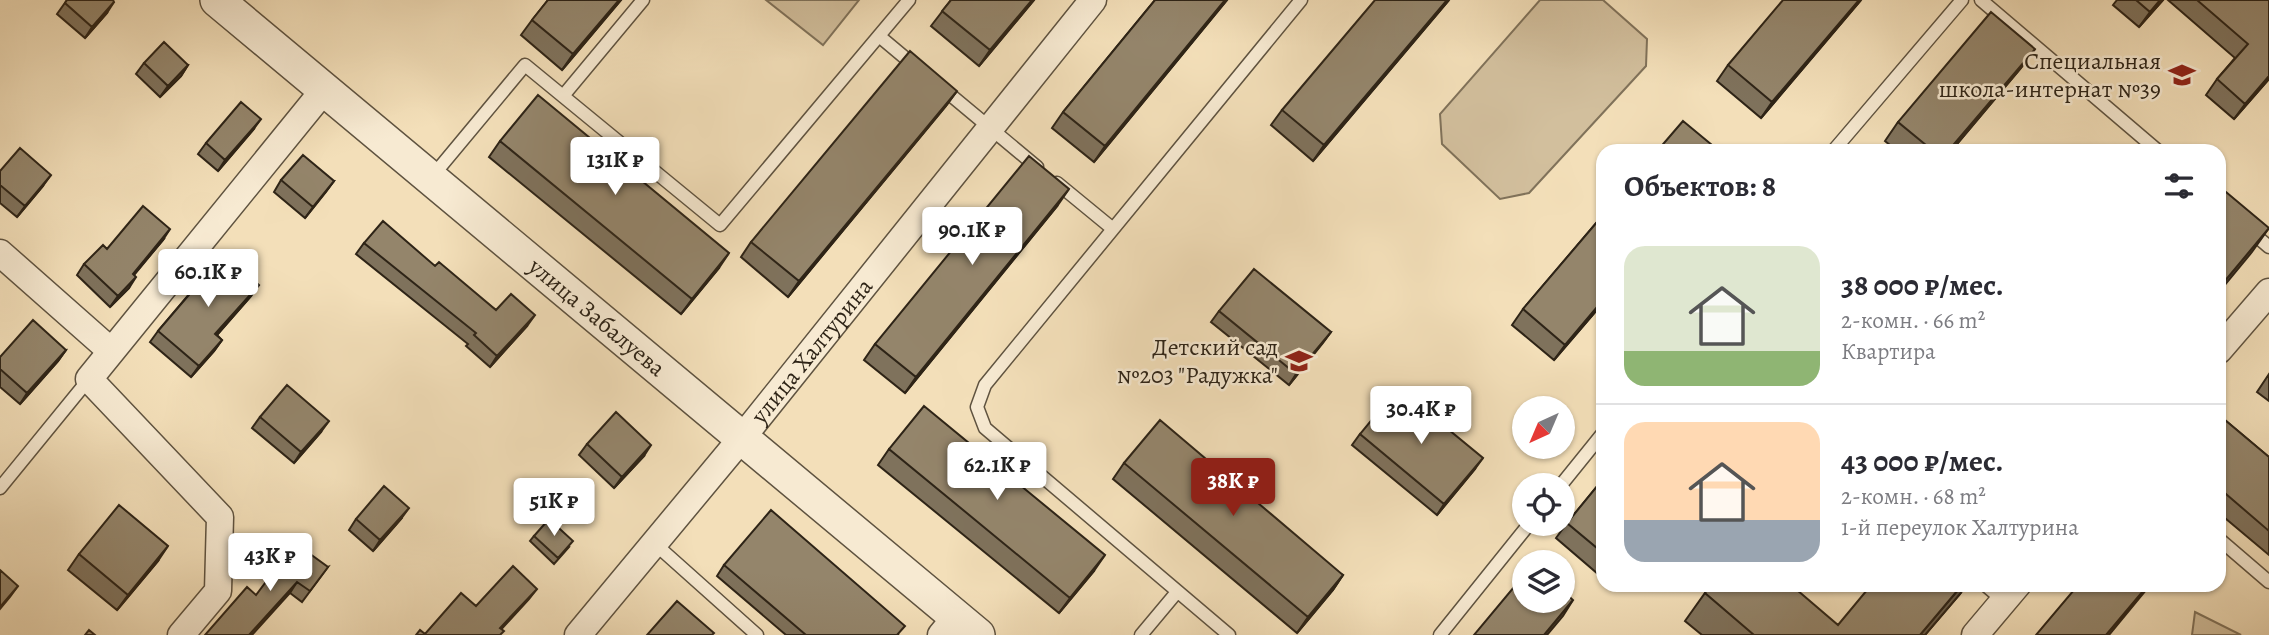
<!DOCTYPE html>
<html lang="ru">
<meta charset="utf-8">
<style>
:root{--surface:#fff;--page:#f2f2f3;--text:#2b2b33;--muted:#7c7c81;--line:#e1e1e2;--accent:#8f2418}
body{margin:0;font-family:Alegreya,serif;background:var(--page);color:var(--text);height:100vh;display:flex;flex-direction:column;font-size:26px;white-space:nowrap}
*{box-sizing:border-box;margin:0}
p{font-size:23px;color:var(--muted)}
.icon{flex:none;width:38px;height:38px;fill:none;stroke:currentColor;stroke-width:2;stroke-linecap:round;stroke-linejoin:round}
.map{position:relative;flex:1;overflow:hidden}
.sheet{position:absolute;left:1596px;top:144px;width:630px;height:448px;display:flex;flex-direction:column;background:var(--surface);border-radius:21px;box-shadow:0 2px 5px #0004}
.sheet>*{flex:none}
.needle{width:46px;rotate:224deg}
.fabs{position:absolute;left:1512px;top:396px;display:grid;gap:14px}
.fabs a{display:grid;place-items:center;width:63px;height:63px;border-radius:50%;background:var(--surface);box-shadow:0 2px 5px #0004;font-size:35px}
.price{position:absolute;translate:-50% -60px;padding:0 16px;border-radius:7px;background:#fff;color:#222;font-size:23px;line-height:46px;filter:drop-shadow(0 2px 4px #0008)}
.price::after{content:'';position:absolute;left:50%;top:42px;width:21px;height:16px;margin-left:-10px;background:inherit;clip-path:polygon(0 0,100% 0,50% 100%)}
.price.current{background:var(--accent);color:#fff}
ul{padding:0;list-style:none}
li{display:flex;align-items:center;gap:21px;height:175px;padding:0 28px}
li+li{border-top:2px solid var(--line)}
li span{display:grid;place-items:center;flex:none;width:196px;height:140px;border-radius:21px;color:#555}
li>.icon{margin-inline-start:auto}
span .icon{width:84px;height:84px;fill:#fffc;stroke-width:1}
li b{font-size:30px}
h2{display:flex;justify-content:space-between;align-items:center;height:84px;padding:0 28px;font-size:30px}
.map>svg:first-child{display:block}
</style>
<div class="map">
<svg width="2269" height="635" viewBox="0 0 2269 635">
<rect width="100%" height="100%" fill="#f3dfb9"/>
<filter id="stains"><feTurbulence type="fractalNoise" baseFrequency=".00286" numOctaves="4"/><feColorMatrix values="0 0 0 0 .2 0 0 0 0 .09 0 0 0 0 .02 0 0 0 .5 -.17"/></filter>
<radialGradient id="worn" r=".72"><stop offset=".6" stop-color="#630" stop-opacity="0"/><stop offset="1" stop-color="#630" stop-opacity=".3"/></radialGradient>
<path fill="#d2bf9d" stroke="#80725a" stroke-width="2" d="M766 0H859L823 45Z
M1540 0H1603L1647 39 1646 66 1529 193 1500 199 1442 144 1440 114Z
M2195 612 2241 635H2192Z"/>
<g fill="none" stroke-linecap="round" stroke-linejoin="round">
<defs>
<path id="service" d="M1981 0 2157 150
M879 36 916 67
M941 87 1037 167
M563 96 643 0
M1834 150 1962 0
M431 178 525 65 720 225 909 0
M1057 183 1113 229
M2248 229 2269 247
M1561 485 1603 433
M0 488 89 379
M2219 539 2269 582
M654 543 757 635
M1984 584 2004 601
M1141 635 1177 592
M1229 635 985 428 977 407 985 385 1301 0
M1440 635 1530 523"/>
<g id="minor">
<path d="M0 253 111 351"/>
<path d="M2219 350 2269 292"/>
<path d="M181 635 218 591 220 517 89 379 324 90"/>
<path id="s1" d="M578 635 741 439 1093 0"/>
<path d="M941 635 956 617"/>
<path d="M1975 635 2018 584"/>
</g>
<g id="tertiary">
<path id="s2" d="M217 0 978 635"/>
</g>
</defs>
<use href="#service" stroke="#5f5340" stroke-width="15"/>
<use href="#minor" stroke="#5f5340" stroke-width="29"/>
<use href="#tertiary" stroke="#5f5340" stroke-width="36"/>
<use href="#service" stroke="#f7ead2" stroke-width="12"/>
<use href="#minor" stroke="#f7ead2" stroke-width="26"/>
<use href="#tertiary" stroke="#f7ead2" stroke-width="33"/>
</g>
<path fill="#7f725c" stroke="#2e2417" stroke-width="2" d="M67 0 107 13 85 38 57 14Z
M548 0H621L562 70 521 35 532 20Z
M951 0H1034L979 66 931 26Z
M1155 0H1227L1094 162 1052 128 1063 112Z
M1449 0 1313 161 1271 125 1282 110Z
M1861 0 1761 118 1717 81 1728 65Z
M2117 0H2163L2139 27 2113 5Z
M2168 0H2269V79L2234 119 2206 95 2217 79 2235 58Z
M2035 49 2021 68 1952 150H1896L1885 141 1898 122Z
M144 63 188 65 181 76 160 97 136 74Z
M957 91 946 106 788 297 741 257 751 242Z
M253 130 218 171 198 154 206 143Z
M500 141 719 268 681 314 489 157Z
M0 171 43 186 17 217 0 203Z
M281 180 334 181 305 218 274 192Z
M1058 205 905 393 864 360 875 344Z
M1603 215V303L1554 360 1512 325 1523 309Z
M163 240 134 275 129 288 110 307 77 275 84 264Z
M364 243 435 266 496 310 527 326 490 367 466 346 468 344 356 254Z
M197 279 251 296 217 335 222 340 214 351 191 377 150 342 158 331 191 292 190 290Z
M1219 311 1331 332 1289 385 1211 322Z
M66 350 58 361 20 404 0 387V357Z
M2269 374V401L2257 392Z
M2219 415 2269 457V555L2219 513Z
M260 417 321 432 294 463 252 428Z
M1360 434 1475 469 1437 515 1352 445Z
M587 444 644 456 614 488 579 455Z
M889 449 1094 571 1059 613 878 465Z
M1124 463 1343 575 1333 590 1297 633 1113 479Z
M1603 479V568L1598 574 1556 538 1567 523Z
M356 519H401L373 551 349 530Z
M534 536 569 547 554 564 530 541Z
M79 554 158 561 117 610 68 570Z
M724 565 899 635H786L717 576Z
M328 567 302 602 290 593 256 595Z
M1705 593 1838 625 1960 594 1925 635H1702L1685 621Z"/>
<path fill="#685d4b" stroke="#2e2417" stroke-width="2" d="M619 0H621L562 70 573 54Z
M1032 0H1034L979 66 990 50Z
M1225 0H1227L1094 162 1105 146Z
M1447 0H1449L1313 161 1324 145Z
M1859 0H1861L1761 118 1772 102Z
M2160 0H2163L2139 27 2150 12Z
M114 2 107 13 85 38 92 27Z
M2035 49 2021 68 1952 150H1949Z
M188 65 181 76 160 97 168 86Z
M2269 76V79L2234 119 2245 104Z
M957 91 946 106 788 297 799 281Z
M261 119 253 130 218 171 225 160Z
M51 175 43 186 17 217 25 206Z
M334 181 326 192 305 218 313 207Z
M1069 189 1058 205 905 393 916 377Z
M2269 228 2252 252 2219 292V288Z
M170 229 163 240 125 285 133 274Z
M729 253 719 268 681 314 692 299Z
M136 277 129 288 110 307 118 296Z
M259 285 251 296 208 345 215 334Z
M1603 300V303L1554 360 1565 345Z
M535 315 527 326 490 367 497 356Z
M1331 332 1323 343 1289 385 1296 374Z
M222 340 214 351 191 377 199 366Z
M66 350 58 361 20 404 27 393Z
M329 421 321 432 294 463 301 452Z
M651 445 644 456 614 488 622 477Z
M1483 458 1475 469 1437 515 1444 504Z
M409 508 401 519 373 551 380 540Z
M168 546 158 561 117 610 128 595Z
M1105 555 1094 571 1059 613 1070 598Z
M1343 575 1333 590 1297 633 1308 617Z
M297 582 290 593 252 635H249Z
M1963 584H1966L1960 594 1925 635H1920Z
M2149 584H2151L2109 635H2106Z
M18 586 10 597 0 609V607Z
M537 589 529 599 496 635 500 628Z
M1573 600 1563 616 1547 635H1544Z"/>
<path fill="#94856b" stroke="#2e2417" stroke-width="2" d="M67 0H113L114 2 92 27 65 3Z
M548 0H619L573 54 532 20Z
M951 0H1032L990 50 942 11Z
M1155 0H1225L1105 146 1063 112Z
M1375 0H1447L1324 145 1282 110Z
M1783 0H1859L1772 102 1728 65Z
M2136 0H2160L2150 12Z
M2197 0H2269V76L2245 104 2217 79 2248 44Z
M1991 12 2035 49 1949 150H1932L1898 122Z
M164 42 188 65 168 86 144 63Z
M910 51 957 91 799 281 751 242Z
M538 95 729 253 692 299 500 141Z
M241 102 261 119 225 160 206 143Z
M1683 121 1718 150H1658Z
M20 148 51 175 25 206 0 185V171Z
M303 155 334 181 313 207 281 180Z
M1029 156 1069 189 916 377 875 344Z
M2220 187 2269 228 2219 288V189Z
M143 206 170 229 133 274 136 277 118 296 84 264 103 245 107 249Z
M1603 215V300L1565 345 1523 309Z
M383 221 435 266 439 262 496 310 511 294 535 315 497 356 474 335 476 333 364 243Z
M221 252 259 285 215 334 222 340 199 366 158 331 200 282 197 279Z
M1254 269 1331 332 1296 374 1219 311Z
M33 320 66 350 27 393 0 369V357Z
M287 385 329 421 301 452 260 417Z
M1398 388 1483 458 1444 504 1360 434Z
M924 406 1105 555 1070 598 889 449Z
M616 412 651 445 622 477 587 444Z
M2219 415 2269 457V531L2219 488Z
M1160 420 1343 575 1308 617 1124 463Z
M1603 479V553L1567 523Z
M384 486 409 508 380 540 356 519Z
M119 505 168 546 128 595 79 554Z
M771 510 905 626 897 635H806L724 565Z
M549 519 573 541 558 558 534 536Z
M295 543 328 567 310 591 297 582 249 635H205L247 587 256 595Z
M513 566 537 589 500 628 504 631 500 635H416L420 630 425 634 461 593 476 606Z
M0 570 18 586 0 607Z
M1524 575V600H1563V591L1573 600 1544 635H1474Z
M1712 584H1790L1838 625 1872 584H1963L1920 635H1754L1705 593Z
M2079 584H2149L2106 635H2036Z
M677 601 714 633 712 635H647Z
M89 630 95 635H85Z"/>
<defs>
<symbol id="school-bare" viewBox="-9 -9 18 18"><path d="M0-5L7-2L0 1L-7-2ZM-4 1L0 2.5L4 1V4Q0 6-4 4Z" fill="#8f2418" stroke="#f7ead2" stroke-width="2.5" paint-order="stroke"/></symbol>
</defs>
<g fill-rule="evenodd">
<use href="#school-bare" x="2163" y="56" width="38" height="38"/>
<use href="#school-bare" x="1280" y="342" width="38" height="38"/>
</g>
<g text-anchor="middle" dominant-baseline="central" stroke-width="5" stroke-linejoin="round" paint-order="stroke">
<g font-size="24" fill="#2e2417" stroke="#f7ead2" text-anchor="end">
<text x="2161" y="61">Специальная<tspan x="2161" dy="28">школа-интернат №39</tspan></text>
<text x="1278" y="347">Детский сад<tspan x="1278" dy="28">№203 "Радужка"</tspan></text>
</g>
<g font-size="24" fill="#2e2417" stroke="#f7ead2">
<text stroke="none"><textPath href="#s2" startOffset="495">улица Забалуева</textPath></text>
<text stroke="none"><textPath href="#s1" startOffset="368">улица Халтурина</textPath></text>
</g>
</g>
<rect width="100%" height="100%" filter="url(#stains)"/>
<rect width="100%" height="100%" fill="url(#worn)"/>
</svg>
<div class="fabs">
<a><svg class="needle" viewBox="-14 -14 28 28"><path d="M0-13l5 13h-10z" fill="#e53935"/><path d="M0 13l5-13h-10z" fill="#7c7c81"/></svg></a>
<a><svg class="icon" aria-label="locate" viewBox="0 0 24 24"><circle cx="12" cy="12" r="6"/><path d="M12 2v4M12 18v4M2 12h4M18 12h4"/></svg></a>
<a><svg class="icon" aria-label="layers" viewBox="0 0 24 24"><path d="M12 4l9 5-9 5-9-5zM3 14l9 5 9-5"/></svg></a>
</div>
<b class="price" style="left:615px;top:197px">131K ₽</b>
<b class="price" style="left:972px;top:267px">90.1K ₽</b>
<b class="price" style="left:208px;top:309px">60.1K ₽</b>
<b class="price" style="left:1421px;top:446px">30.4K ₽</b>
<b class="price" style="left:997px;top:502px">62.1K ₽</b>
<b class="price current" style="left:1233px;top:518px">38K ₽</b>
<b class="price" style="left:554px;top:538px">51K ₽</b>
<b class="price" style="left:270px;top:593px">43K ₽</b>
<section class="sheet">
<h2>Объектов: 8<svg class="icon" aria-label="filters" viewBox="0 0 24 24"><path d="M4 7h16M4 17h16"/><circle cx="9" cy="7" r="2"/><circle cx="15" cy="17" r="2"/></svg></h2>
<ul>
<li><span style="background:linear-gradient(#dfe7d0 75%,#8fb573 0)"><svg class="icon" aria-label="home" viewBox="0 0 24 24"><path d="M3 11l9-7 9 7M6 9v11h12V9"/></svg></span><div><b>38 000 ₽/мес.</b><p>2-комн. · 66 m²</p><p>Квартира</p></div></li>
<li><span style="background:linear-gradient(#ffd9b3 70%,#9aa5b1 0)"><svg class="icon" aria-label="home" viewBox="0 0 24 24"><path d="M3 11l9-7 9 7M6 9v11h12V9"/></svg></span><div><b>43 000 ₽/мес.</b><p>2-комн. · 68 m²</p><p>1-й переулок Халтурина</p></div></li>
</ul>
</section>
</div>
